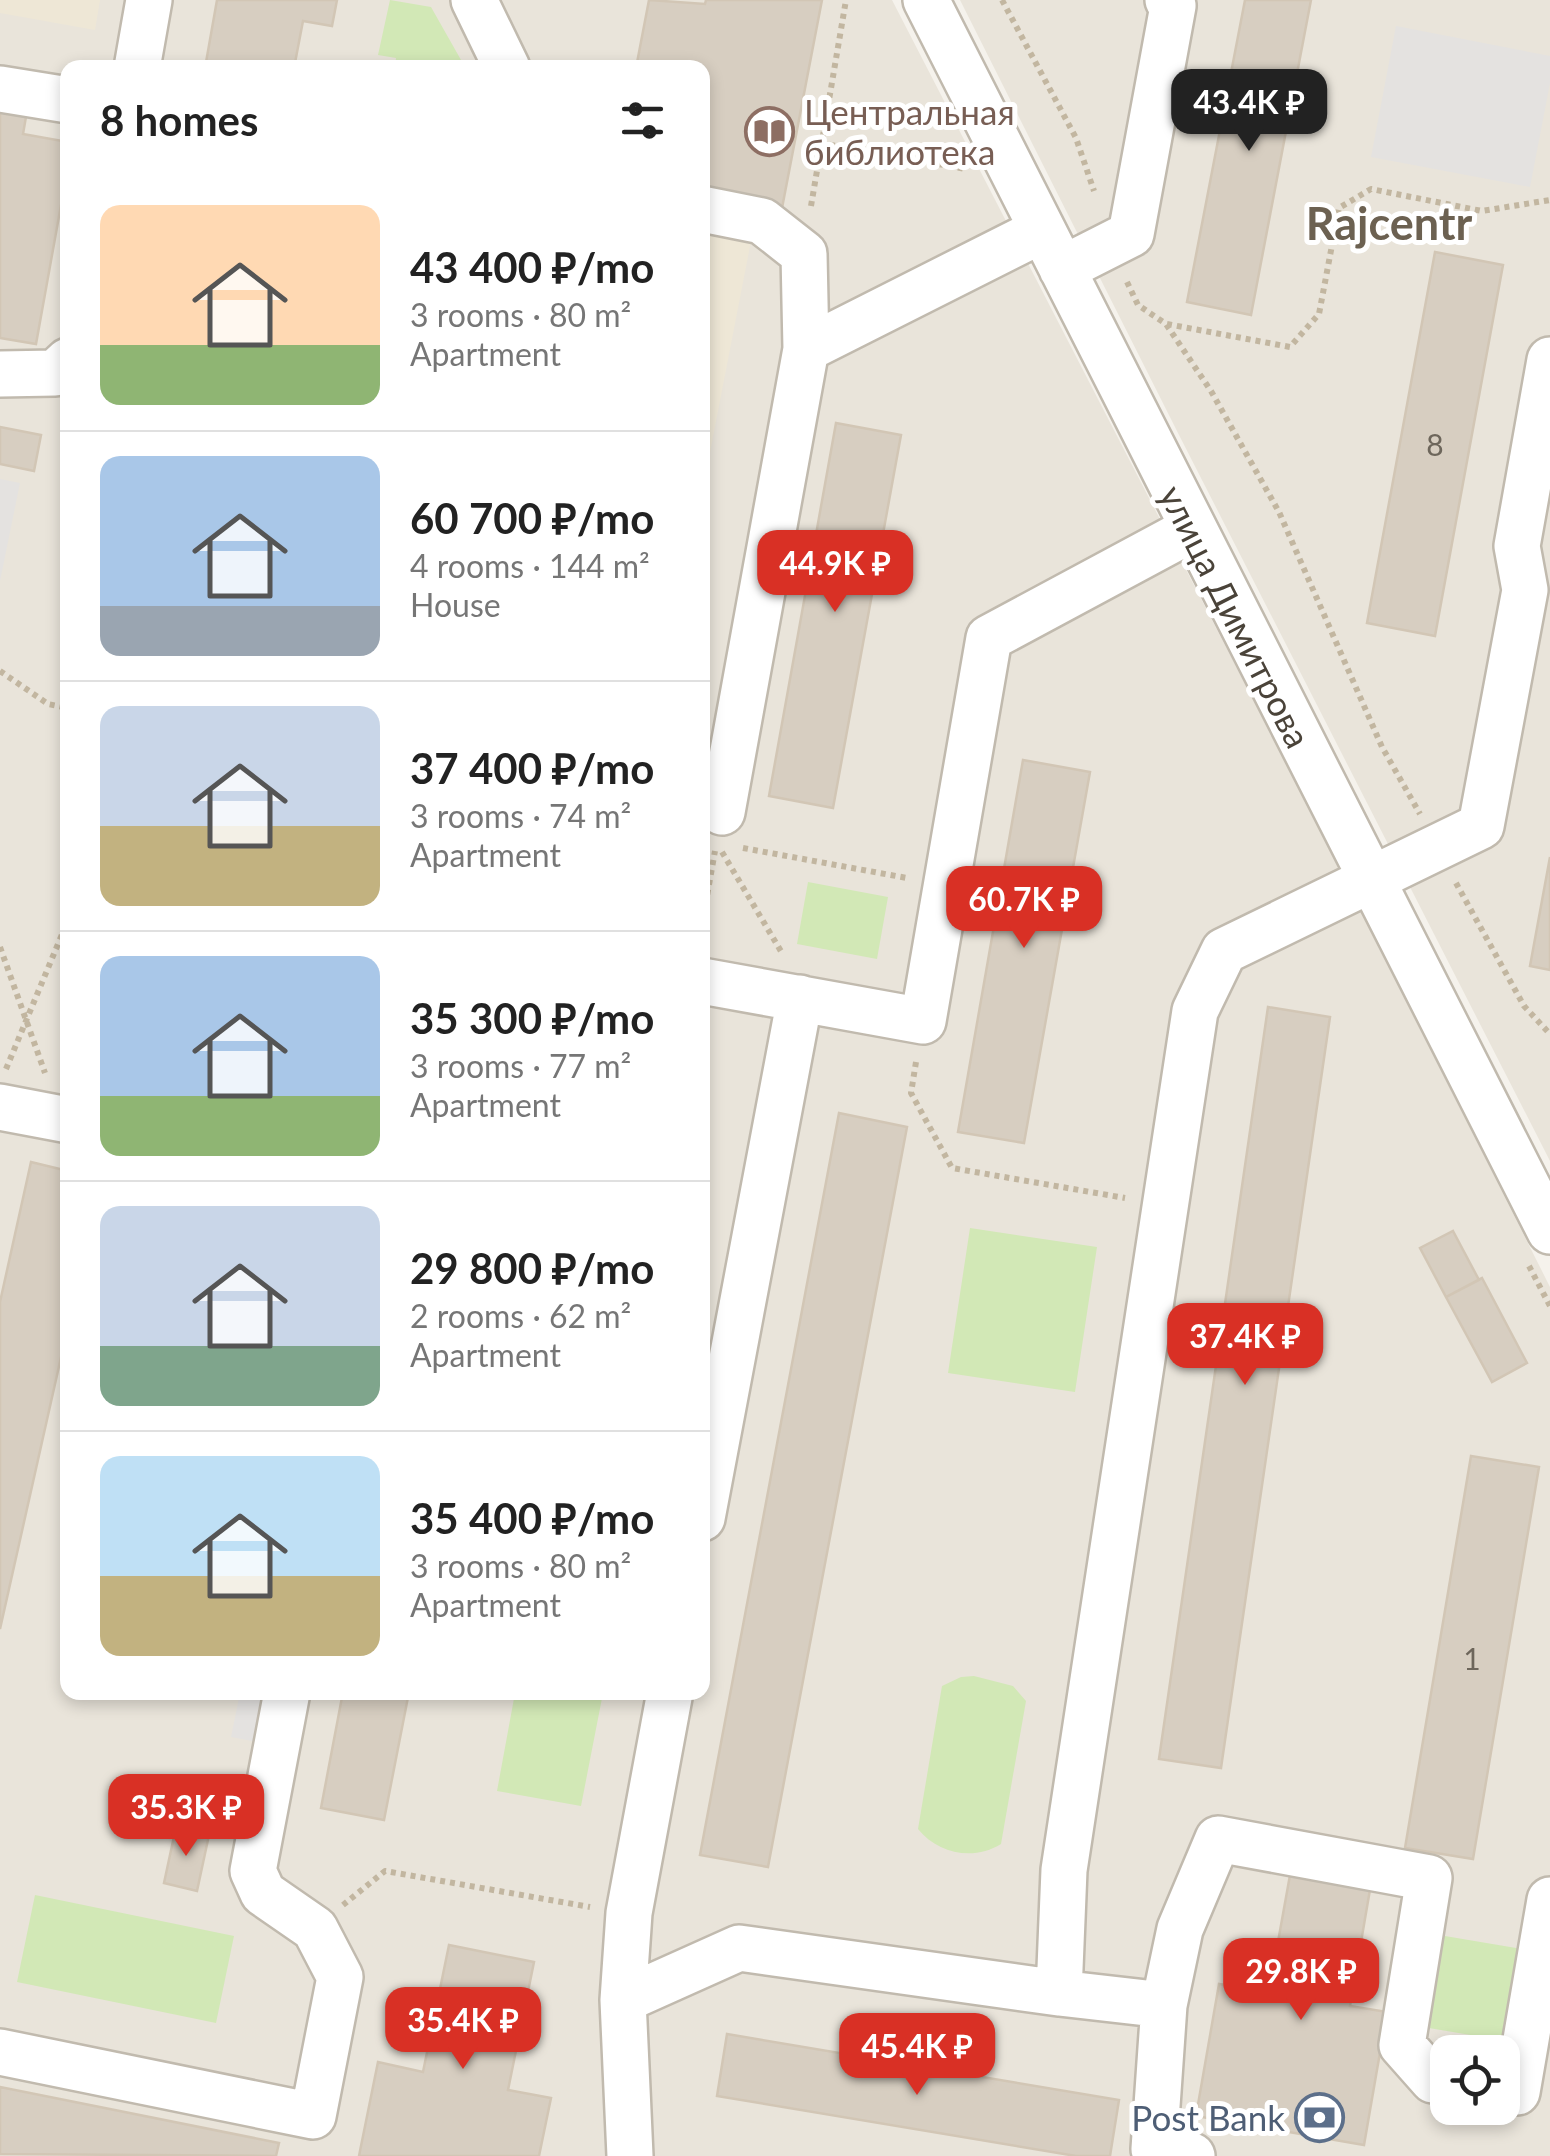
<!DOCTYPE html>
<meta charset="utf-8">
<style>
:root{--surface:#fff;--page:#f2f2f2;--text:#222;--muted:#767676;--line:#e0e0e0;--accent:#d93025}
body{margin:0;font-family:Lato,sans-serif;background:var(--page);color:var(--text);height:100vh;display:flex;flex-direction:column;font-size:38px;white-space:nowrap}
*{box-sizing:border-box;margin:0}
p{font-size:32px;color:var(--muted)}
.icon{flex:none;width:55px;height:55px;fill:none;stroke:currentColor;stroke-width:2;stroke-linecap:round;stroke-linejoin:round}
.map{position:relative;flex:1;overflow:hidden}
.sheet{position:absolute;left:60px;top:60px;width:650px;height:1640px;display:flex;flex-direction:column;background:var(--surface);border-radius:20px;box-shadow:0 5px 15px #0003}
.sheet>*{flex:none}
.buttons{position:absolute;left:1430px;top:2035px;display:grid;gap:20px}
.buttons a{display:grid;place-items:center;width:90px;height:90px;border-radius:20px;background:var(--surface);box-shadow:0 5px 15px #0003;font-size:50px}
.price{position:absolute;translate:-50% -85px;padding:0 22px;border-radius:20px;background:var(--accent);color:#fff;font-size:32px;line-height:65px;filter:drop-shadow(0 2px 5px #0008)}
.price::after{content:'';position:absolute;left:50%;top:60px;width:30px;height:22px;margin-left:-15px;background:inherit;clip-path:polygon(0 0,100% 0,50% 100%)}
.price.active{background:#222;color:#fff}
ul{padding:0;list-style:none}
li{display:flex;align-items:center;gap:30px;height:250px;padding:0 40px}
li+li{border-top:2px solid var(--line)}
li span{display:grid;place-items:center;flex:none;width:280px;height:200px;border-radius:20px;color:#555}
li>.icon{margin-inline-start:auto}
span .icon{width:120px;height:120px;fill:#fffc;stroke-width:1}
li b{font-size:42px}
h2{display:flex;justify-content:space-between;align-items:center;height:120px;padding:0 40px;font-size:42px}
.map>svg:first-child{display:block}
</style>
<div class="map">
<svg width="1550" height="2156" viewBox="0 0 1550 2156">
<rect width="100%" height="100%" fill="#f5f2ec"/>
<path fill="#e9e4da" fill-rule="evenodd" d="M0 0H892L1308 806 1550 1287V2156H0ZM68 68H702V1692H68ZM1448 2052H1502V2108H1448Z
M960 0H1550V1161L1179 435Z"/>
<path fill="#eee7d6" d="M0 0H100L95 30 0 13Z
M703 226 752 236 703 488Z"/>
<path fill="#d2e8b6" d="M390 0 431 7 465 67H395L396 58 378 55Z
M808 882 888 897 877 959 797 944Z
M970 1228 1097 1247 1075 1392 948 1373Z
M974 1676 1013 1686 1026 1701 1001 1844C974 1861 938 1854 918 1829L942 1686 961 1677Z
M515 1693H603L581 1806 497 1791Z
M35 1895 234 1936 216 2023 17 1982Z
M1439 1935 1522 1949 1506 2041 1423 2027Z"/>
<path fill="#e4e2e0" d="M1396 26 1550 56V83L1530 187 1371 157Z
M0 479 20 483 0 581Z
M240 1693H272L263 1743 231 1737Z"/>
<path fill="#d7cec1" stroke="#d2c6b5" stroke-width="2.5" d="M217 0H337L332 26 303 21 294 68H205Z
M649 0 705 4 706 0H822L782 208 702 192V68H636Z
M1245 0H1311L1251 315 1187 302Z
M0 106 27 111 23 134 68 142V195L63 194 36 344 0 338Z
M1435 252 1503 265 1435 636 1367 623Z
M836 423 901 435 833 808 769 796Z
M0 427 41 435 34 471 0 464Z
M1023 760 1090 772 1024 1143 958 1132Z
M1550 857V970L1530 966Z
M1268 1007 1330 1017 1221 1768 1159 1759Z
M839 1113 907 1127 768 1867 700 1855Z
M31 1162 68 1171V1326L0 1629V1302Z
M1453 1231 1479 1280 1446 1297 1420 1248Z
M1482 1278 1527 1363 1492 1382 1446 1297Z
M1471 1456 1539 1467 1473 1859 1405 1848Z
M343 1692H409L384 1820 321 1808Z
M176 1827 209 1835 197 1891 164 1883Z
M1292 1864 1372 1878 1350 2006 1387 2012 1364 2145 1196 2116 1219 1984 1269 1992Z
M449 1945 534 1962 508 2090 551 2098 539 2156H359L378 2062 423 2072Z
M727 2034 1119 2100 1110 2156H1076L717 2096Z
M0 2087 279 2143 276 2156 0 2154Z"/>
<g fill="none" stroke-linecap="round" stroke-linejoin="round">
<defs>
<path id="minor" d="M474 0 507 68
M926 0 1550 1231
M137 68 149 0
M0 89 68 100
M702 209 762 221 804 254 806 349 1042 230
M1062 269 1131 234 1173 6 1168 0
M0 374 55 373 68 361
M722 812 806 349
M702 981 923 1021 989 638 1192 529
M0 1107 68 1120
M702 1518 800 998
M1059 1993 1164 2005 1154 2149 1192 2156
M623 2000 739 1948 1059 1993 1064 1870 1195 1011 1224 951 1481 826 1525 590 1517 546 1550 360
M1164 2005 1180 1929 1218 1839 1429 1878 1402 2045 1433 2080 1448 2082
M0 2052 313 2116 340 1977 315 1929 263 1893 253 1871 287 1692
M1502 2090 1517 2092 1550 1900
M630 2156 623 2000 629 1913 670 1692"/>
</defs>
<use href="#minor" stroke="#c1baae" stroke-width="50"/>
<path stroke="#c2b6a0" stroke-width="6" stroke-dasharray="5 5" stroke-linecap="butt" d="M1002 0 1076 138 1094 191
M820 143 966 169
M811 206 846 0
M1127 282 1138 305 1166 324 1211 391 1279 512 1382 747 1420 814
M1167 324 1290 347 1319 314 1339 208 1371 189 1482 211 1550 200
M0 671 48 704 68 708
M743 848 907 878
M722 852 782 953
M1456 883 1524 1006 1550 1034
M702 924 715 851
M0 947 45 1073
M916 1062 911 1093 952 1168 1125 1198
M6 1069 68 920
M1529 1266 1550 1306
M343 1905 385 1871 590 1907"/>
<use href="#minor" stroke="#fff" stroke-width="45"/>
</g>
<defs>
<symbol id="library-ring" viewBox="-11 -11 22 22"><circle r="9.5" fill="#fff" stroke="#8d6e63" stroke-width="1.5"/><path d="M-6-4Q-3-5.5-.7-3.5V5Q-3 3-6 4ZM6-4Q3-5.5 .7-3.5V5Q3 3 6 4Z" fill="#8d6e63"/></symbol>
<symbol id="bank-ring" viewBox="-11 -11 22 22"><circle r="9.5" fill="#fff" stroke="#5c6f8a" stroke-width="1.5"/><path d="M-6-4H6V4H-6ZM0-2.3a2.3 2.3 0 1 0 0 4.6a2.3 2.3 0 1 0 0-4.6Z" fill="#5c6f8a"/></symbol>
</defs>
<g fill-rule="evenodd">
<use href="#library-ring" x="742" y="104" width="55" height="55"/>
<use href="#bank-ring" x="1292" y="2090" width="55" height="55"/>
</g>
<g text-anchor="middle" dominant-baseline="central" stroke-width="10" stroke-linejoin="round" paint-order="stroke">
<g font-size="30" fill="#6d665b">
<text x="1435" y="444">8</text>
<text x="1472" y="1658">1</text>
</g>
<g font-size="35" fill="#785e54" stroke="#fff" text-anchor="start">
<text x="804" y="111">Центральная<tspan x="804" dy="40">библиотека</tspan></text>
</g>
<g font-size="35" fill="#4a4339" stroke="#fff">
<text transform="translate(1236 616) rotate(63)">улица Димитрова</text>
</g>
<g font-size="35" fill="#4e5e75" stroke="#fff" text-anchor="end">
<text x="1285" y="2117">Post Bank</text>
</g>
<g font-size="45" font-weight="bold" fill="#6c6151" stroke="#fff">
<text x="1389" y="223">Rajcentr</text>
</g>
</g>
</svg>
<div class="buttons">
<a><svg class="icon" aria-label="locate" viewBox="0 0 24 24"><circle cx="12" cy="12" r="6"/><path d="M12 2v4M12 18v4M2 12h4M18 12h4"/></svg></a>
</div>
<b class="price active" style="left:1249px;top:154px">43.4K ₽</b>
<b class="price" style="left:835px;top:615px">44.9K ₽</b>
<b class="price" style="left:1024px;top:951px">60.7K ₽</b>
<b class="price" style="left:1245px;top:1388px">37.4K ₽</b>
<b class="price" style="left:186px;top:1859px">35.3K ₽</b>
<b class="price" style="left:1301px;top:2023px">29.8K ₽</b>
<b class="price" style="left:463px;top:2072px">35.4K ₽</b>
<b class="price" style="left:917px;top:2098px">45.4K ₽</b>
<section class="sheet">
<h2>8 homes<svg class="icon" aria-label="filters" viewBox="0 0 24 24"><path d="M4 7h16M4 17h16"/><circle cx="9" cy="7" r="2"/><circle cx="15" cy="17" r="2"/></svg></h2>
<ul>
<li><span style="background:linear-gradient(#ffd9b3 70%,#8fb573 0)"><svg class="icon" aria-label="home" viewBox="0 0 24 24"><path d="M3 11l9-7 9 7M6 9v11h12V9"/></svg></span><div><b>43 400 ₽/mo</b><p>3 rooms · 80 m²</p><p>Apartment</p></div></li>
<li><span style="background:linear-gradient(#a9c7e8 75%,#9aa5b1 0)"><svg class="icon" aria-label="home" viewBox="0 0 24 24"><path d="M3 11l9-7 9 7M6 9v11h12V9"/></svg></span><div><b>60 700 ₽/mo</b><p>4 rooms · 144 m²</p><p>House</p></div></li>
<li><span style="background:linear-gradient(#c9d6e8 60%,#c2b280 0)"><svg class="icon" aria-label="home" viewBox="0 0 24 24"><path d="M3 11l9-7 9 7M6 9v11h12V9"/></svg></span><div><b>37 400 ₽/mo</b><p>3 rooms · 74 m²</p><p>Apartment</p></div></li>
<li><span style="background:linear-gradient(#a9c7e8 70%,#8fb573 0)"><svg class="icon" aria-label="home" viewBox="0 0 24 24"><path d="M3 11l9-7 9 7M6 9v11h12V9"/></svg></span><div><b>35 300 ₽/mo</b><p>3 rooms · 77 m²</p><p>Apartment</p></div></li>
<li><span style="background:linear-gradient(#c9d6e8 70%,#7fa58c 0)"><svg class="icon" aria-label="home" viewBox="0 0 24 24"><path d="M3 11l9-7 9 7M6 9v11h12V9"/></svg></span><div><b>29 800 ₽/mo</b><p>2 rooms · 62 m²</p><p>Apartment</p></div></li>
<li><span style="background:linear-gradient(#bfe0f5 60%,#c2b280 0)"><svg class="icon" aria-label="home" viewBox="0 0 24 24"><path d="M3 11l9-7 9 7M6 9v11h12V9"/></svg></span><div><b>35 400 ₽/mo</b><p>3 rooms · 80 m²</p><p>Apartment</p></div></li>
</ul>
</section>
</div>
